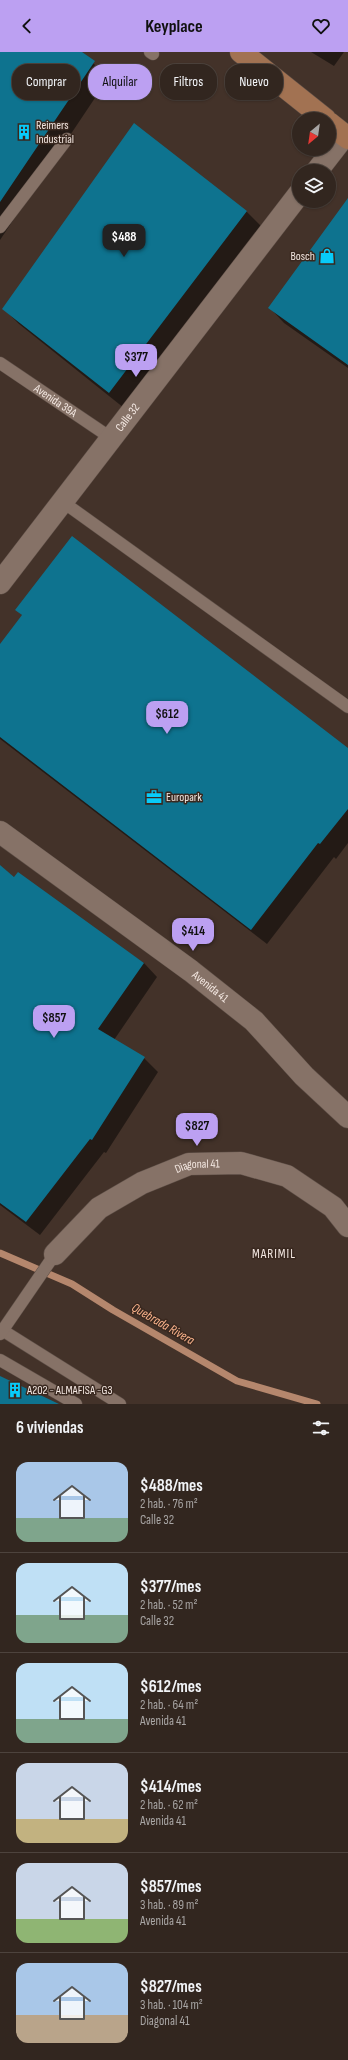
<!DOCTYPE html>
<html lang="es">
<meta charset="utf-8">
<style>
:root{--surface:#32261f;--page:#3a2e28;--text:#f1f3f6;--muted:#a8a5a4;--line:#4d433d;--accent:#bca0f2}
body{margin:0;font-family:"Sofia Sans Condensed",sans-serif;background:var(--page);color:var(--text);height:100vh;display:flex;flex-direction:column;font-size:15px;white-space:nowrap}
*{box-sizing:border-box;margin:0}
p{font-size:13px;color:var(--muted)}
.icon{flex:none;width:22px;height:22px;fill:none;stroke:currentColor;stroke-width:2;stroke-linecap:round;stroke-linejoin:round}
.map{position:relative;height:1352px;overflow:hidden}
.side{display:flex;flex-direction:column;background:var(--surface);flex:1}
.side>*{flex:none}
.hud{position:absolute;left:12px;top:12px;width:324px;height:36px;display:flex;gap:8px}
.needle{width:26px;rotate:209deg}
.controls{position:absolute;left:292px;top:60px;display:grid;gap:8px}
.controls a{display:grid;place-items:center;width:44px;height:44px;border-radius:50%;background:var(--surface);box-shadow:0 1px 3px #0004,0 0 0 1px var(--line);font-size:20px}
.price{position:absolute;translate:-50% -34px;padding:0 9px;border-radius:8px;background:var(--accent);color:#111;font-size:13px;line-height:26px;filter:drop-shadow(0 1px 2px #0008)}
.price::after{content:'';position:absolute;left:50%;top:24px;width:12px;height:9px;margin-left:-6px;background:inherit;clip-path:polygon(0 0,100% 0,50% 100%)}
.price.active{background:#222;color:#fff}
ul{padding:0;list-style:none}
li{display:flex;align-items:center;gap:12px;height:100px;padding:0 16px}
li+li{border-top:1px solid var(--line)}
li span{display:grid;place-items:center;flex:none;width:112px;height:80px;border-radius:12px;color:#555}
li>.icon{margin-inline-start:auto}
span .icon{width:48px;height:48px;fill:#fffc;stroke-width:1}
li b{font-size:17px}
h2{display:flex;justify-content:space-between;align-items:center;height:48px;padding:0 16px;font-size:17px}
.pill{padding:0 14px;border-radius:16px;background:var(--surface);box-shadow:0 1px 3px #0004,0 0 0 1px var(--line);font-size:14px;line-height:36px}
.pill.active{background:var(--accent);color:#111}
header{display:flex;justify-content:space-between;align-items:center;height:52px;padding:0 16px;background:var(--accent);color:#111;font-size:18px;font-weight:700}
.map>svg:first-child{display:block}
</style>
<header><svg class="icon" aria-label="back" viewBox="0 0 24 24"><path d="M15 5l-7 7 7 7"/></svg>Keyplace<svg class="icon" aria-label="heart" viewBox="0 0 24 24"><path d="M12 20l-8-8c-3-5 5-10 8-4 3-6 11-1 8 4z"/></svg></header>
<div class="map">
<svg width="348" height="1352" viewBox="0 0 348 1352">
<rect width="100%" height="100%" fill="#433229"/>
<path fill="#0007" d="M0 0H80L109 25 0 188Z
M311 0H344L334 14Z
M348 152V316L284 271 270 256Z
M246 159 261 174 124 356 19 272 4 257Z
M17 558 348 697V791L336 807 334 805 267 892 0 687V593L23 564Z
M0 814 15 826 144 911 157 925 114 988 144 1006 158 1020 106 1101 104 1100 40 1183 0 1153Z"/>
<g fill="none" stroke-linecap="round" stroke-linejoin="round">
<path stroke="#b5876d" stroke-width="7" d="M0 1201 72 1232 113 1258 237 1329 317 1352"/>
</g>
<path fill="#0e738f" d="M0 0H82L95 9 0 150Z
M134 71 247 159 109 341 2 257Z
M348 146V313L268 256Z
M72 484 348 696V757L320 792 318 791 251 878 0 685V592L22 563 15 558Z
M0 813 14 825 18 820 144 911 98 977 145 1005 92 1088 90 1087 26 1170 0 1151Z
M0 1324 59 1352H0Z"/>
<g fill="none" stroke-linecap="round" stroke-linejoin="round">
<defs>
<g id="lane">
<path d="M150 0 153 2"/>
<path d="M0 175 67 87"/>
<path id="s1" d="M0 311 111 386"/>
<path d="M63 450 348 655"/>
<path d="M2 1278 120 1352"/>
<path d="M0 1282 55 1202"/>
<path d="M0 1308 76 1352"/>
</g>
<g id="street">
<path d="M317 119 345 83"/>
<path id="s2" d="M0 531 299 142"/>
<path id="s3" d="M0 780 191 919 254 969 304 1024 348 1065"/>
<path id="s4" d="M55 1202 99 1156 142 1131 189 1112 241 1111 287 1124 333 1155 348 1174"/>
</g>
<path id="secondary" d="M241 0 325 67
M329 71 348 86"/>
</defs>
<use href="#lane" stroke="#5e4f47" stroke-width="13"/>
<use href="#street" stroke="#5e4f47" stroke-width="23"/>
<use href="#secondary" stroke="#5e4f47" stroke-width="23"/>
<use href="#lane" stroke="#867267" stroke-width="12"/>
<use href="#street" stroke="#867267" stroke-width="22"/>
<use href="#secondary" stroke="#a27252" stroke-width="22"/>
</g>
<defs>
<symbol id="building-bare" viewBox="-9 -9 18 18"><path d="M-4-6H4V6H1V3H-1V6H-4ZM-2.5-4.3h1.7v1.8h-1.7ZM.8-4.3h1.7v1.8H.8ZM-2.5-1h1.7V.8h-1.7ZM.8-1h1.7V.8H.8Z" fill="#08cbf9" stroke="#39281f" stroke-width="2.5" paint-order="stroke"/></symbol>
<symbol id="shop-bare" viewBox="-9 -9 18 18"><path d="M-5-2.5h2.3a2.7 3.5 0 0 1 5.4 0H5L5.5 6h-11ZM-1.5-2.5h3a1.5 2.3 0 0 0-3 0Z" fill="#08cbf9" stroke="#39281f" stroke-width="2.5" paint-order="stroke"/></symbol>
<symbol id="office-bare" viewBox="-9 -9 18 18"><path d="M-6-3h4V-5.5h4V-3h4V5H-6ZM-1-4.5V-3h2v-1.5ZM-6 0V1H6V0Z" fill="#08cbf9" stroke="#39281f" stroke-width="2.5" paint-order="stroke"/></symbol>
</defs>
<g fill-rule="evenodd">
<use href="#building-bare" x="13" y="69" width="22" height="22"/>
<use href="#shop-bare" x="316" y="193" width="22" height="22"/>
<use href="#office-bare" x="143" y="734" width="22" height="22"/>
<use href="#building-bare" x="4" y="1327" width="22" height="22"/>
</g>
<g text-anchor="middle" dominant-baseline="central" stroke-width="3" stroke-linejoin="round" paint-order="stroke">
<g font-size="12" fill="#f3e7e1" stroke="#39281f" text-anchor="start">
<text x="36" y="73">Reimers<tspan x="36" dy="14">Industrial</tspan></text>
<text x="315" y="204" text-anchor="end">Bosch</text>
<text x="166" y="745">Europark</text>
<text x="27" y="1338">A202 - ALMAFISA -G3</text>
</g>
<g font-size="12" fill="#f3e7e1" stroke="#39281f">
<text stroke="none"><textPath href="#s1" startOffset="67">Avenida 39A</textPath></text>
<text stroke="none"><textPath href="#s2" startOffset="209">Calle 32</textPath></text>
<text stroke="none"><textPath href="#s3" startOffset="261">Avenida 41</textPath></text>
<text stroke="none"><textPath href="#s4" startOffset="172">Diagonal 41</textPath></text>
</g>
<g font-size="13" letter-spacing="1" fill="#f3e7e1" stroke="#39281f">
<text x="274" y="1202">MARIMIL</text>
</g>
<g font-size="13" font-style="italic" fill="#f9b28b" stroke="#39281f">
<text transform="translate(163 1272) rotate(30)">Quebrada Rivera</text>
</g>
</g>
</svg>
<div class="controls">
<a><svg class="needle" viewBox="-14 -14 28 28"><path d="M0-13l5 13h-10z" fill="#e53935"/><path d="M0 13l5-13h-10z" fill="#a8a5a4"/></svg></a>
<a><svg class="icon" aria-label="layers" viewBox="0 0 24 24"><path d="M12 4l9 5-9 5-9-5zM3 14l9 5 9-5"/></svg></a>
</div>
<b class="price active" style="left:124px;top:206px">$488</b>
<b class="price" style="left:136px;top:326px">$377</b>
<b class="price" style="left:167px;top:683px">$612</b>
<b class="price" style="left:193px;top:900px">$414</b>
<b class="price" style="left:54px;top:987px">$857</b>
<b class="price" style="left:197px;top:1095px">$827</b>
<div class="hud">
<a class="pill">Comprar</a>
<a class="pill active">Alquilar</a>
<a class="pill">Filtros</a>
<a class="pill">Nuevo</a>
</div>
</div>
<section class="side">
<h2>6 viviendas<svg class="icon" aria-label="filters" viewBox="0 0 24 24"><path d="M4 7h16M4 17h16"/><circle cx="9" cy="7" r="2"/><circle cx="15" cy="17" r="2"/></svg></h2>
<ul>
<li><span style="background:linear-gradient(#a9c7e8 70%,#7fa58c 0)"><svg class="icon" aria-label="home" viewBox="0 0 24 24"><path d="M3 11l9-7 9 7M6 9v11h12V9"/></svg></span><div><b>$488/mes</b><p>2 hab. · 76 m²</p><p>Calle 32</p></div></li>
<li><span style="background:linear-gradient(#bfe0f5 65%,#7fa58c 0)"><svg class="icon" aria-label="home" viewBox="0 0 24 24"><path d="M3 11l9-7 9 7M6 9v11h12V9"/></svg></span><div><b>$377/mes</b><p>2 hab. · 52 m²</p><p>Calle 32</p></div></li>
<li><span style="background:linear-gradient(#bfe0f5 70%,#7fa58c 0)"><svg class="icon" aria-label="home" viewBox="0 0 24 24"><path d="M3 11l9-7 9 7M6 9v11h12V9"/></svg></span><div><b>$612/mes</b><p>2 hab. · 64 m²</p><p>Avenida 41</p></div></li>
<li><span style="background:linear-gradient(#c9d6e8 70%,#c2b280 0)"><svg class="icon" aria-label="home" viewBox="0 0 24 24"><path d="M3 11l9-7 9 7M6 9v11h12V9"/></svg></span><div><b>$414/mes</b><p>2 hab. · 62 m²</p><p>Avenida 41</p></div></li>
<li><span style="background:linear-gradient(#c9d6e8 70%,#8fb573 0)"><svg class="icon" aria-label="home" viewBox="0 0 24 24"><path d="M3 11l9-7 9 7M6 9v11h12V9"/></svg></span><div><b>$857/mes</b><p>3 hab. · 89 m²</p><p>Avenida 41</p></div></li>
<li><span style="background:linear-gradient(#a9c7e8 65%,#b9a48a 0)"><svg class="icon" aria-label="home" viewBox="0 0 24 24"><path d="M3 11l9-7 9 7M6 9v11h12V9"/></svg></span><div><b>$827/mes</b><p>3 hab. · 104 m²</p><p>Diagonal 41</p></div></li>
</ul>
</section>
